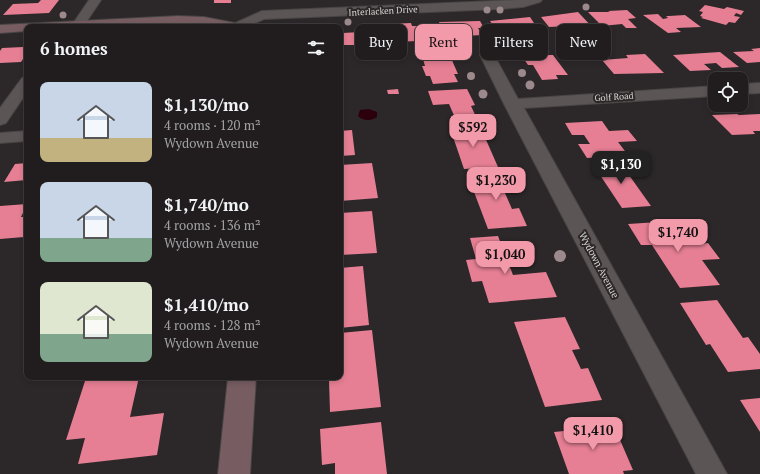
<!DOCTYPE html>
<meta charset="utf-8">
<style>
:root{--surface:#211d1e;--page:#2d2a2b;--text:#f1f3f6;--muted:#a2a2a4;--line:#3e3b3c;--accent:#f39aaa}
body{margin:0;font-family:"PT Serif",serif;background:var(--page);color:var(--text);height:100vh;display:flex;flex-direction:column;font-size:15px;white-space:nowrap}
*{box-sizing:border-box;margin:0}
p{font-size:13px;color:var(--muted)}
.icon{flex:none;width:22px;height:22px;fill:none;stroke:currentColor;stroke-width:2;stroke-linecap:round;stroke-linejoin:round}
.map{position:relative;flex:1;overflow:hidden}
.side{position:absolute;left:24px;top:24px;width:319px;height:356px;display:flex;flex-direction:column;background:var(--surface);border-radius:8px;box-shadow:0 2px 6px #0003,0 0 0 1px var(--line)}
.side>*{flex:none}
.top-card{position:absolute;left:355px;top:24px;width:345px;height:36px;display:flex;gap:8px}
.tools{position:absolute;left:708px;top:72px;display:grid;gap:8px}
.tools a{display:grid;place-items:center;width:40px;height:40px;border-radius:8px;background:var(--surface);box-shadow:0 2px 6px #0003,0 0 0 1px var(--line);font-size:20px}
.price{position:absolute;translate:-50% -34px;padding:0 9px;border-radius:8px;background:var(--accent);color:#111;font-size:13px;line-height:26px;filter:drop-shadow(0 1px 2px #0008)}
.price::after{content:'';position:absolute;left:50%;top:24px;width:12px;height:9px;margin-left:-6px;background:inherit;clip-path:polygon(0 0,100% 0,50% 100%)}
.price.on{background:#222;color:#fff}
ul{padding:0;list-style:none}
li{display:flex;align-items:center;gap:12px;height:100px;padding:0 16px}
li span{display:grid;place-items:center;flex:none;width:112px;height:80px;border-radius:8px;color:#555}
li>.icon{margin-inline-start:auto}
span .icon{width:48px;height:48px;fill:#fffc;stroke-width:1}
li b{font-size:17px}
h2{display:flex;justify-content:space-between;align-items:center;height:48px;padding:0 16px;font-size:17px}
.chip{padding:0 14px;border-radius:8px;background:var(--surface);box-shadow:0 2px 6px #0003,0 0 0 1px var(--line);font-size:14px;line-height:36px}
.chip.on{background:var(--accent);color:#111}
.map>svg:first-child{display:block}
</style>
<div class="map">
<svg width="760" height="474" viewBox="0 0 760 474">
<rect width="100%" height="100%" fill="#2c2728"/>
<path fill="#2b000c" d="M369 109 377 112V117C371 121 363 121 358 116L360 110Z"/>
<path fill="#e67f94" d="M41 0H59L49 13 3 15 13 4 38 3Z
M214 0H231V3H214Z
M705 5 724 9 727 7 744 11 741 15 736 13 734 16 740 17 735 23 729 22 726 25 701 18 703 17 700 16 703 12 699 11Z
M627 10 636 18 628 19 637 28H626L622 24 602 26 588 12H610L608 11Z
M578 12 593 28 572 29 569 26 549 27 541 17Z
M658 14 663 19 668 18 666 16H669L685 15 701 27 676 28 681 32 668 33 643 15Z
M530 17 536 26H524L527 30 498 32 490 21Z
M480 21 484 28H478L482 35 446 37 439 22Z
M411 23 412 26H431L436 36 416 37 417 41 396 42 395 38H392L388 24Z
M381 25 386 45H344L343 33 360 32 359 26Z
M27 42V58L23 59 21 62 0 63V51L2 48 23 47Z
M760 48V62L747 63 733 52 754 51 751 49Z
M544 52 546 55H553L568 75H556L558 79 542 80 533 65H528L520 53Z
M720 52 739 67 722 68 716 63 704 64 711 70 690 71 673 55Z
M645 54 664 73 614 74 602 60 628 58 626 55Z
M451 58 458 74H454L458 82 433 84 430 76H426L422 66H425L423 59Z
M340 71H342L344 83 340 84Z
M398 89 399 94H388L387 90Z
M467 89 475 105 471 106 477 119 456 120 449 104 433 105 428 91Z
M737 114 739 115 760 114V131H753L755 134 732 135 712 115Z
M602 121 609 131 628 130 637 141 618 142 628 155 587 158 578 144H590L584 135H572L565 123Z
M480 126 498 167 464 169 450 128Z
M352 130 355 155 340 156V131Z
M619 161 651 206 622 208 592 163Z
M27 163V180L4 182 15 164Z
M372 163 378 198 340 201V165Z
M504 173 511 190 504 191 512 209 519 208 527 226 488 229 468 176Z
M27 204 21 217H27V231L24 237 0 239V206Z
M372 211 377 253 340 255V213Z
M674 221 692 245 708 243 720 259 702 260 720 285 680 288 652 245H641L628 224Z
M498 236 513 275 546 272 557 297 489 303 482 281 472 282 466 260 476 259 470 238Z
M363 266 369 325 340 328V268Z
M717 300 743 338 748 337 760 354V369L728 372 710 344 706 345 680 303Z
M565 317 580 349 572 350 581 369 588 368 602 400 545 407 514 322Z
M372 330 381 407 330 412 329 380 334 379V377H340V333Z
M120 377H139L130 417 164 413 157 455 78 464 85 438 66 440 85 381Z
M760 398V432L740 400Z
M381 422 387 474H335V463L322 465 320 429Z
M614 426 633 470 623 471 624 474H569L554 432Z"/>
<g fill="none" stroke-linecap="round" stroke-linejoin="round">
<defs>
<path id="street" d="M89 0H101L83 27H73L72 25Z
M517 0H542L540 2 523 7 500 9 264 19 247 27H231L233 24 262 11Z
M487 51 492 52 494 55 518 99 715 86V96L524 108 727 474H696L504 104 480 55 482 52Z
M27 77V92L6 123 0 125V108L22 78Z
M760 83V93L741 94V84Z
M27 131V141L0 143V133Z"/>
<path id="secondary" d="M178 16 204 17 240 24 242 27 178 24 114 27H27V31L0 33V25Z
M228 377H256L250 474H218Z"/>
</defs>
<use href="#street" stroke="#474444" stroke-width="2"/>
<use href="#secondary" stroke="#474444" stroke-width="2"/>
<use href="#street" fill="#5b5556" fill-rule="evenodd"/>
<use href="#secondary" fill="#775d62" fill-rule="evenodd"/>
</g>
<g fill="#9b898c">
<circle cx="586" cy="7" r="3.5"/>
<circle cx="487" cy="10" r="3.5"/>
<circle cx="500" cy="10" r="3.5"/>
<circle cx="63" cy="15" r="3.5"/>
<circle cx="348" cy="22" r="3.5"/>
<circle cx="462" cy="55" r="4"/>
<circle cx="522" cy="73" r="4"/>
<circle cx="471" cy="76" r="4"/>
<circle cx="530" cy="85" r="4.5"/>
<circle cx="483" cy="94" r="4.5"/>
<circle cx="560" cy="256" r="6"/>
</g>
<g text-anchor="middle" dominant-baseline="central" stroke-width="4" stroke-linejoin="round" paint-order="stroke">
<g font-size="9" fill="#dad7d7" stroke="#2c2728">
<text transform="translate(383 11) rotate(-3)">Interlacken Drive</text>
<text transform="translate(614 97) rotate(-4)">Golf Road</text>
</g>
<g font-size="10" fill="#dad7d7" stroke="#2c2728">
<text transform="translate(599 265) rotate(62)">Wydown Avenue</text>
</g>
</g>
</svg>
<div class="tools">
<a><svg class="icon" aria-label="locate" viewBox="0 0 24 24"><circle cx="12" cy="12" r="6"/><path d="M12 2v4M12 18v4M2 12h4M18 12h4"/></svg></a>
</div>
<b class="price" style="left:473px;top:148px">$592</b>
<b class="price on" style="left:621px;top:185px">$1,130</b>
<b class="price" style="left:496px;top:201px">$1,230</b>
<b class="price" style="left:678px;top:253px">$1,740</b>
<b class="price" style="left:505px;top:275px">$1,040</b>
<b class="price" style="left:593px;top:451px">$1,410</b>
<div class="top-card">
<a class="chip">Buy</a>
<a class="chip on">Rent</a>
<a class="chip">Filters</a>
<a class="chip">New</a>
</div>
<section class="side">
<h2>6 homes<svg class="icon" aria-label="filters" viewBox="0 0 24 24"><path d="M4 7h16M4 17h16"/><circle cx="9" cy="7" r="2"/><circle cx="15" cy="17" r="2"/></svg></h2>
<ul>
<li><span style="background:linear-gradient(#c9d6e8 70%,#c2b280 0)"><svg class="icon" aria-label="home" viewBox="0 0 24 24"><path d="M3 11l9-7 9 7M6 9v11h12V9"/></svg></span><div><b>$1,130/mo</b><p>4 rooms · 120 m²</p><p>Wydown Avenue</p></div></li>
<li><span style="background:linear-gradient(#c9d6e8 70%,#7fa58c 0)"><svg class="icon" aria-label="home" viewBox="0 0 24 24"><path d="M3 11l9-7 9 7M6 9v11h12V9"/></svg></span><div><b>$1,740/mo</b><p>4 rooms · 136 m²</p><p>Wydown Avenue</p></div></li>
<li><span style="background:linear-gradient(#dfe7d0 65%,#7fa58c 0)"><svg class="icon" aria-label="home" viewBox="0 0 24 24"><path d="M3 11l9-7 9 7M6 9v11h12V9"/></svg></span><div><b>$1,410/mo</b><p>4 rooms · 128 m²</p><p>Wydown Avenue</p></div></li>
</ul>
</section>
</div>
